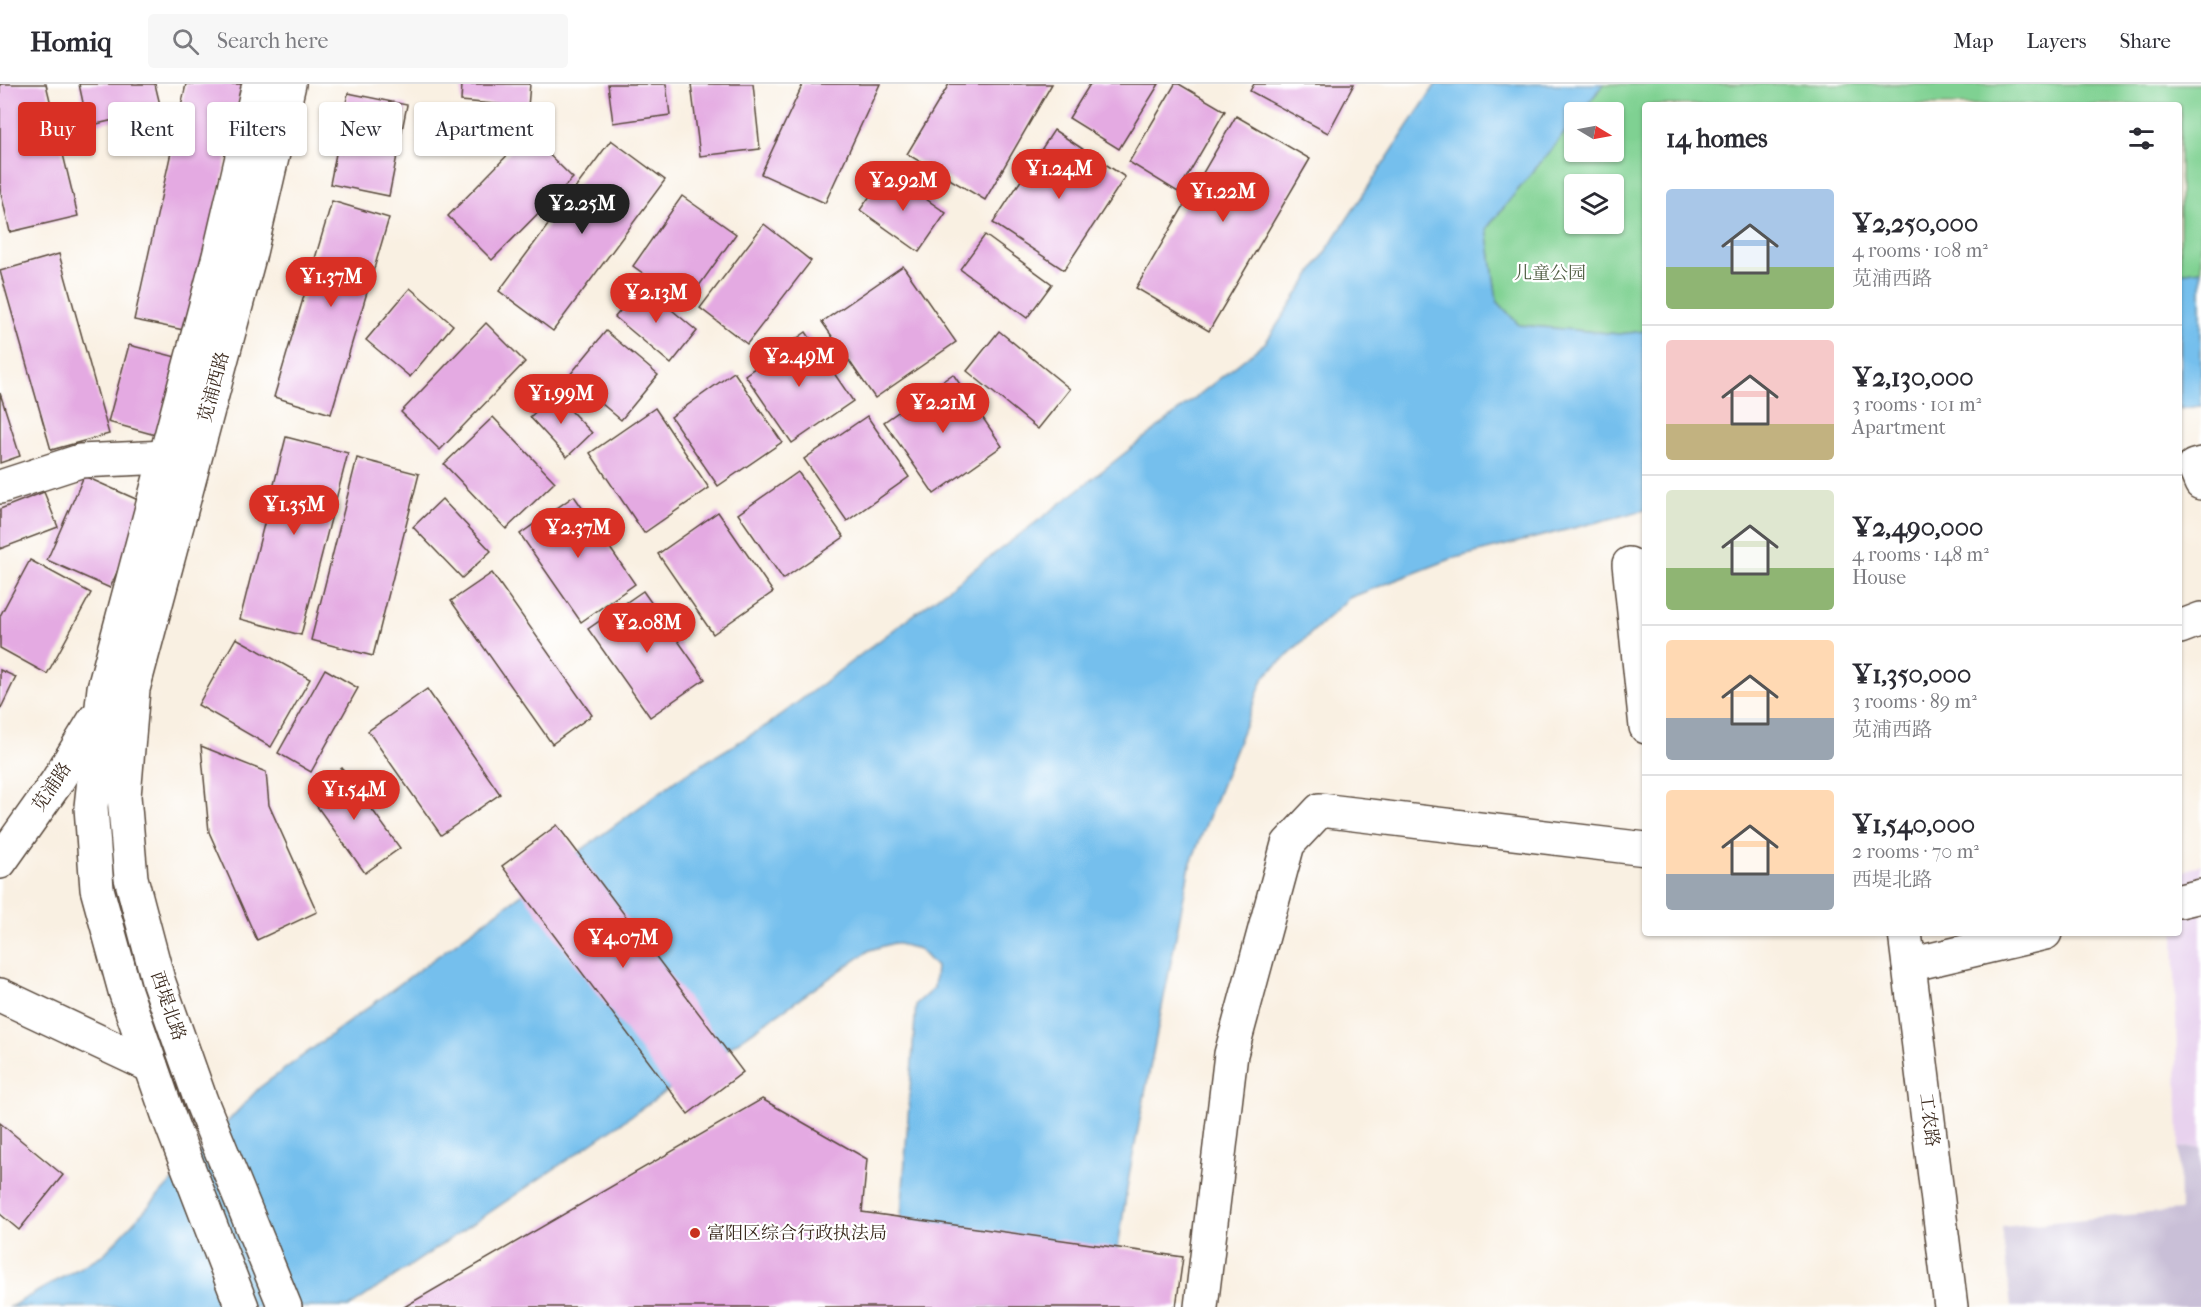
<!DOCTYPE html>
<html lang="en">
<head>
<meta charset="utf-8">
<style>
  body { margin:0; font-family:"IM FELL French Canon","Noto Serif SC",serif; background:#f7f7f7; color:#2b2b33; height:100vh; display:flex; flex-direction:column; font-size:22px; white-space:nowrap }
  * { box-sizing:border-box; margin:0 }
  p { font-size:20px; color:#7c7c81 }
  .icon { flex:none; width:33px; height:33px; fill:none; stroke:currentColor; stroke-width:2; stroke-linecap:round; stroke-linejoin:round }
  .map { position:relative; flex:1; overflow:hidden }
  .sheet { position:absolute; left:1642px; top:18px; width:540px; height:834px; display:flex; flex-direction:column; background:#fff; border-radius:6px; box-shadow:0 2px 4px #0004 }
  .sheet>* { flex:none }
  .hud { position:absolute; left:18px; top:18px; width:570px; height:54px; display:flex; gap:12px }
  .needle { width:39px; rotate:100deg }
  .buttons { position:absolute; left:1564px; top:18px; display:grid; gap:12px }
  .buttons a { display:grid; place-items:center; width:60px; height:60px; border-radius:6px; background:#fff; box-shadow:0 2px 4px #0004; font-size:30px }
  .price { position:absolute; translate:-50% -51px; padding:0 14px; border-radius:21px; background:#d93025; color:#fff; font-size:20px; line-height:39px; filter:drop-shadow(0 2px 3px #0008) }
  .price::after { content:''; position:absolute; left:50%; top:36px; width:18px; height:14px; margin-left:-9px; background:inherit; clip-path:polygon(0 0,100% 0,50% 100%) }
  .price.current { background:#222; color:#fff }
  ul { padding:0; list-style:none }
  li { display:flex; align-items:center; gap:18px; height:150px; padding:0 24px }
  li+li { border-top:2px solid #e1e1e2 }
  li span { display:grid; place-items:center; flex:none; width:168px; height:120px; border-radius:6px; color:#555 }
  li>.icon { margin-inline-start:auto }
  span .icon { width:72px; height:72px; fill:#fffc; stroke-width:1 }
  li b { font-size:26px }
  h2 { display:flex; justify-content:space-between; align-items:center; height:72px; padding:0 24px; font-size:26px }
  .pill { padding:0 21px; border-radius:6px; background:#fff; box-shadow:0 2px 4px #0004; font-size:21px; line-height:54px }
  .pill.current { background:#d93025; color:#fff }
  header { display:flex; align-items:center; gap:36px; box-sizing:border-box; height:84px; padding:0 30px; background:#fff; border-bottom:2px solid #e1e1e2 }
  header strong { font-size:28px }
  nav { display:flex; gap:33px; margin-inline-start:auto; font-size:21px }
  .search { width:420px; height:54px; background:#f7f7f7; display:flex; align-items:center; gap:15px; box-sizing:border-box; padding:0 21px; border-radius:6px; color:#7c7c81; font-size:22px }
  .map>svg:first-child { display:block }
  .built { fill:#e8d2ee }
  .industrial { fill:#c9bfd7 }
  .green { fill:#7fd192; stroke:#5d7e58; stroke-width:1.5; fill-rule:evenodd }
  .water { fill:#74bfed; stroke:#587486; stroke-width:1.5 }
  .building { fill:#e4aae2 }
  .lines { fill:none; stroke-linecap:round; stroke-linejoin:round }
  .street-casing { stroke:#58483b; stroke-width:36 }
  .secondary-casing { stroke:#58483b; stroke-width:36 }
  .street { stroke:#fff; stroke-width:33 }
  .secondary { stroke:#fff; stroke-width:33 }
  .poi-dot { fill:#c8321e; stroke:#fff; stroke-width:2 }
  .labels { text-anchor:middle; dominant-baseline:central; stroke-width:4.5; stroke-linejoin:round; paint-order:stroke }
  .park-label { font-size:18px; fill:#4f5c41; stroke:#fff }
  .street-label { font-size:18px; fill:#3b2a1e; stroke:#fff }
  .poi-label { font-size:18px; fill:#3b2a1e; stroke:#fff; text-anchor:start }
</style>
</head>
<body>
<header>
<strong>Homiq</strong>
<div class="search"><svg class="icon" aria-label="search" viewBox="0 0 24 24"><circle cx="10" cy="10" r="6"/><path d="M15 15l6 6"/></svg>Search here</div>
<nav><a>Map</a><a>Layers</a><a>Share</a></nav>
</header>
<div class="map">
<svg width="2201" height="1223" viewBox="0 0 2201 1223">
  <rect width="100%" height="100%" fill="#fff"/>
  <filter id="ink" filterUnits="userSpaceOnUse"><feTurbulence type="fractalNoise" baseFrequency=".0167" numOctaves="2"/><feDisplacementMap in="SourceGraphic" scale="12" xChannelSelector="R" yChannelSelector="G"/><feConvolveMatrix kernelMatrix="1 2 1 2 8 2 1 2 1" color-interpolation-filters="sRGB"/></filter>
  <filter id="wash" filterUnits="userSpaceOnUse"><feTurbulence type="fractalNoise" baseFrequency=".008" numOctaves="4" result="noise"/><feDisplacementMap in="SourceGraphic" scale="24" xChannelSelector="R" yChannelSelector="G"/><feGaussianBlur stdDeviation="1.35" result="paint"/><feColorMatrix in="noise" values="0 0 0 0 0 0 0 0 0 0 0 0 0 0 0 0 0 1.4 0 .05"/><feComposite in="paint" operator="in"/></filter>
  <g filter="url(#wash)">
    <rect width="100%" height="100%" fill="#f9f0e2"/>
    <path class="built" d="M2201,780V1063L2179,1064L2174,849H2180V789Z"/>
    <path class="industrial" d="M2201,1063V1223H2011L2002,1143L2180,1126L2179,1064Z"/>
    <path class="green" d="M1604,0H2201V186L2180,189V21H1646L1645,247L1619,250L1519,241L1497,217L1487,144L1575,36V68H1614V28H1581ZM1575,100H1614V140H1575Z"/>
    <g class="water">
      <path d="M1436,0H1604L1581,28H1575V36L1487,144L1497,217L1519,241L1619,250L1645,247V426L1451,475L1349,514L1264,593L1190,781L1130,1086L1109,1223H885L901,1133L916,920L934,904L936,883L919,865L894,859L870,866L579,1068L349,1223H10L104,1170L259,1004L679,694L769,640L1064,417L1266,258Z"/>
      <path d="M2201,186V322L2180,325V189Z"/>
    </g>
    <g id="blocks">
      <g class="building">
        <path d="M0,0H46L78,132L10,148L0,105Z"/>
        <path d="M79,0H155L161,25L88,42Z"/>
        <path d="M186,0H243L189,247L134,236Z"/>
        <path d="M462,0H530L528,23L461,17Z"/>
        <path d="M608,0H666L670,31L613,39Z"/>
        <path d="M691,0H753L760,65L700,72Z"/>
        <path d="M803,0H880L825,119L761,90Z"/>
        <path d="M949,0H1052L985,116L907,70Z"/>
        <path d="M1090,0H1159L1119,65L1069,34Z"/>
        <path d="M1175,0H1179L1225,27L1178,108L1129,78Z"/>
        <path d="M1254,0H1354L1328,49L1250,7Z"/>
        <path d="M348,9L407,21L389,112L330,100Z"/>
        <path d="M1236,32L1310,75L1209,247L1136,204Z"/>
        <path d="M1054,46L1125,93L1064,186L993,139Z"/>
        <path d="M528,50L573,94L492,176L448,132Z"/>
        <path d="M611,56L665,96L553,247L499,207Z"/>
        <path d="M887,88L946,129L919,168L860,126Z"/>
        <path d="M682,112L736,150L686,220L633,182Z"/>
        <path d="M332,117L389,134L331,330L274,313Z"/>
        <path d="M764,140L811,177L747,260L700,224Z"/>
        <path d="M985,151L1052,200L1027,234L960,185Z"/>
        <path d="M59,170L109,350L51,366L0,187Z"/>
        <path d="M903,182L956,258L875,314L822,238Z"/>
        <path d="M642,201L697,247L671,280L615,233Z"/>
        <path d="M410,204L453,241L410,293L366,256Z"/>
        <path d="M486,239L525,278L440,366L401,328Z"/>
        <path d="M606,247L658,291L621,336L569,292Z"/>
        <path d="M999,247L1070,305L1038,345L967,287Z"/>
        <path d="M806,248L853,317L792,359L745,291Z"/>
        <path d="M129,261L180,274L159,352L108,338Z"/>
        <path d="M734,288L782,358L718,402L671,333Z"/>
        <path d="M953,290L1002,362L934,410L884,338Z"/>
        <path d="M0,309L20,372L0,379Z"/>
        <path d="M555,310L592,349L567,373L530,333Z"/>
        <path d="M655,324L709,404L644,449L590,369Z"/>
        <path d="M867,332L909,393L847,437L804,375Z"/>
        <path d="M493,333L555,398L506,445L444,380Z"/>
        <path d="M286,353L348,369L301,551L240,535Z"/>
        <path d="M357,374L419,390L373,572L311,556Z"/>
        <path d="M798,388L844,453L783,495L738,430Z"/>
        <path d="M84,392L147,420L110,504L47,476Z"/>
        <path d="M44,408L58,443L0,465V425Z"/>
        <path d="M574,412L635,500L581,538L520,450Z"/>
        <path d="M442,415L491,467L462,494L413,443Z"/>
        <path d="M718,428L773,508L713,550L658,470Z"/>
        <path d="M30,476L91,509L47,590L0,564V532Z"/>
        <path d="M492,489L592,631L552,660L451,517Z"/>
        <path d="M643,507L705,595L650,633L588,545Z"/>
        <path d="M236,554L310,595L271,663L198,621Z"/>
        <path d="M325,585L358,604L311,688L278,669Z"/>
        <path d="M0,586L16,593L0,626Z"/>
        <path d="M427,605L500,710L441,751L368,647Z"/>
        <path d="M201,662L266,688L269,721L317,828L257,856L209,748Z"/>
        <path d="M342,684L400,764L365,789L308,710Z"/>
        <path d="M557,741L743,988L688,1030L502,782Z"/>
        <path d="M762,1015L867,1075L862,1128L1183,1173L1176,1223H404Z"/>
        <path d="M0,1039L63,1091L19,1146L0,1130Z"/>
      </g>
    </g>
  </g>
  <g filter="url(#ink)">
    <use href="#blocks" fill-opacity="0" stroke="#58483b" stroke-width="1.5"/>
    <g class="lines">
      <g class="street-casing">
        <g id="street">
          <path d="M2201,380L2194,382L2201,399"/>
          <path d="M0,403L80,377L166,373"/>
          <path d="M1629,480L1646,643"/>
          <path d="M2180,543L2201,535"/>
          <path d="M2180,817L2201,812"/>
          <path d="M1905,849L1951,1223"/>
          <path d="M1909,881L2045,849"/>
          <path d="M1201,1223L1231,970L1288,760L1320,726L1646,765"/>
        </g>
      </g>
      <g class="secondary-casing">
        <g id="secondary">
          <path d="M0,778L56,699L95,635"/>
          <path d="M0,911L151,982"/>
          <path d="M242,1223L171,1039L125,907L97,805L91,723L104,604L219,172L259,0"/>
          <path d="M285,1223L201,1017L158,896L131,794L124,712L133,605L249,173L289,0"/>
        </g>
      </g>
      <use href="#street" class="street"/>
      <use href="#secondary" class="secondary"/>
    </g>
  </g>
  <circle class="poi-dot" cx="695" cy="1149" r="6"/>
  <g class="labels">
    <g class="park-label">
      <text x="1550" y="189">儿童公园</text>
    </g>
    <g class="street-label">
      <text transform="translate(214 303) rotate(-75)">苋浦西路</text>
      <text transform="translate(52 703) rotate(-56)">苋浦路</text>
      <text transform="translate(168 922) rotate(71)">西堤北路</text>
      <text transform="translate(1929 1036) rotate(83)">工农路</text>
    </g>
    <g class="poi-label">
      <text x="707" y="1149">富阳区综合行政执法局</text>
    </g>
  </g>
</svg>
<div class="buttons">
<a><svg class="needle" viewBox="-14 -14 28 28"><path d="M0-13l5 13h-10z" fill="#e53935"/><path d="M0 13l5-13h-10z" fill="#7c7c81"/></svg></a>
<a><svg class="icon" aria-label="layers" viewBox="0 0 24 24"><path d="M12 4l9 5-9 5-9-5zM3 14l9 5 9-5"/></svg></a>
</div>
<b class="price" style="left:1059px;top:116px">¥1.24M</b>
<b class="price" style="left:903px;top:128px">¥2.92M</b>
<b class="price" style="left:1223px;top:139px">¥1.22M</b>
<b class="price current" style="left:582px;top:151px">¥2.25M</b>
<b class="price" style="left:331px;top:224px">¥1.37M</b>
<b class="price" style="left:656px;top:240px">¥2.13M</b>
<b class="price" style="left:799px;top:304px">¥2.49M</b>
<b class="price" style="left:561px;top:341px">¥1.99M</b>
<b class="price" style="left:943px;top:350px">¥2.21M</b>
<b class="price" style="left:294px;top:452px">¥1.35M</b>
<b class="price" style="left:578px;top:475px">¥2.37M</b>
<b class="price" style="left:647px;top:570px">¥2.08M</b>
<b class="price" style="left:354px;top:737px">¥1.54M</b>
<b class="price" style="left:623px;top:885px">¥4.07M</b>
<div class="hud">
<a class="pill current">Buy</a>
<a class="pill">Rent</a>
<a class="pill">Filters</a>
<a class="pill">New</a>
<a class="pill">Apartment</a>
</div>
<section class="sheet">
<h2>14 homes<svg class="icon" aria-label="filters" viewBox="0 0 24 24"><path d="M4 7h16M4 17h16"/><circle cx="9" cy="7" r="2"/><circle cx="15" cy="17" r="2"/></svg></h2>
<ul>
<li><span style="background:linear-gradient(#a9c7e8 65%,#8fb573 0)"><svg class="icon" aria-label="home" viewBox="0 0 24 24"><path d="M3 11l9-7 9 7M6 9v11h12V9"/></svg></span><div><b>¥2,250,000</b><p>4 rooms · 108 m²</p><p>苋浦西路</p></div></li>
<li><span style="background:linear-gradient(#f6c9c9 70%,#c2b280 0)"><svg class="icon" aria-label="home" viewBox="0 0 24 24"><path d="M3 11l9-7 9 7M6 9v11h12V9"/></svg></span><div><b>¥2,130,000</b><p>3 rooms · 101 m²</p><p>Apartment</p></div></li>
<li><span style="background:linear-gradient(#dfe7d0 65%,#8fb573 0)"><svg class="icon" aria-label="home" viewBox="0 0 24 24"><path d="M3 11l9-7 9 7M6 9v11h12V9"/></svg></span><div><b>¥2,490,000</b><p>4 rooms · 148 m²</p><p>House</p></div></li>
<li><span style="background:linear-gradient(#ffd9b3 65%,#9aa5b1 0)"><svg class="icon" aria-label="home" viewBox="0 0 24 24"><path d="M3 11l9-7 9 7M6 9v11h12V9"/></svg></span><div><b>¥1,350,000</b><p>3 rooms · 89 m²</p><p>苋浦西路</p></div></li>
<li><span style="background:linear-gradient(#ffd9b3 70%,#9aa5b1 0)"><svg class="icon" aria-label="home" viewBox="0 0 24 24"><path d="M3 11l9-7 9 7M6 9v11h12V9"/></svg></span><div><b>¥1,540,000</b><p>2 rooms · 70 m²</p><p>西堤北路</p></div></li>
</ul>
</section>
</div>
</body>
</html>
